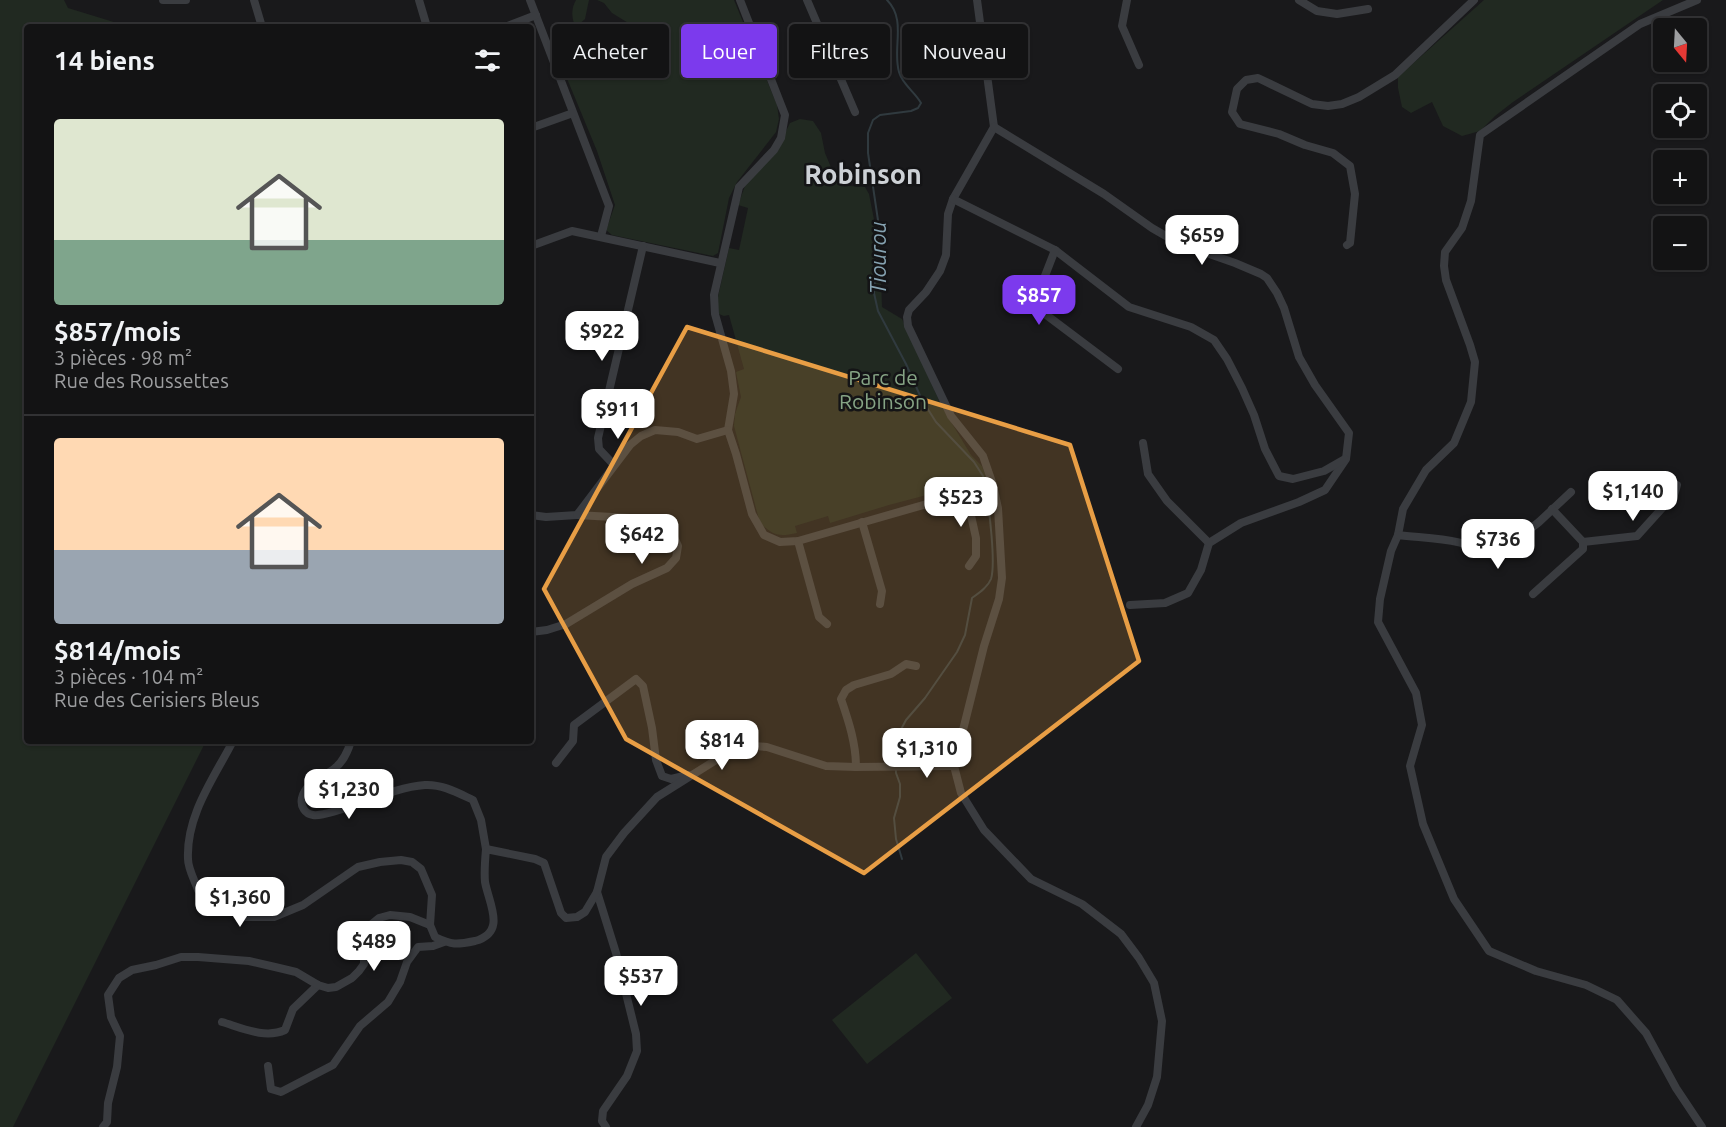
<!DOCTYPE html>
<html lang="fr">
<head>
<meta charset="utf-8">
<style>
  body { margin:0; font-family:Ubuntu,sans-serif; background:#1c1c1d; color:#f1f3f6; height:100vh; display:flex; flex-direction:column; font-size:22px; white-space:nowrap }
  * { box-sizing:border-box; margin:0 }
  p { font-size:20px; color:#9d9ea0 }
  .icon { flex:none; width:33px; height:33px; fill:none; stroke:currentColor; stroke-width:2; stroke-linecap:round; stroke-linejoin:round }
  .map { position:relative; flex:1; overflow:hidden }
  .sheet { position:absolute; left:24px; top:24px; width:510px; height:720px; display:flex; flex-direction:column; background:#131314; border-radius:6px; box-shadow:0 2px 4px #0004,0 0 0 2px #323234 }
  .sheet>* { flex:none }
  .banner { position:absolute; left:552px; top:24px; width:570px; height:54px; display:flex; gap:12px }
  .needle { width:39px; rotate:162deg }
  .controls { position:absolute; left:1653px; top:18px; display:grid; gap:12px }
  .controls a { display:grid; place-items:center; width:54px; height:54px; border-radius:6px; background:#131314; box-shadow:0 2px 4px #0004,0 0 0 2px #323234; font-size:30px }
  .price { position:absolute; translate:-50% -51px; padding:0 14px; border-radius:12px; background:#fff; color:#222; font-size:20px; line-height:39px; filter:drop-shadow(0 2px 3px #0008) }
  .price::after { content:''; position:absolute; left:50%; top:36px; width:18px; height:14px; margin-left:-9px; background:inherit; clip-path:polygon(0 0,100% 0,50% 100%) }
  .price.active { background:#7c3aed; color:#fff }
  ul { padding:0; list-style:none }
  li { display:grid; align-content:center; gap:12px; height:318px; padding:0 30px }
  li+li { border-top:2px solid #323234 }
  li span { display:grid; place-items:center; height:186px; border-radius:6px; color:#555 }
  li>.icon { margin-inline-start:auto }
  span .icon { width:108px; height:108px; fill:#fffc; stroke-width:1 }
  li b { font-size:26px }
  h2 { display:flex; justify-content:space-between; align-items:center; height:72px; padding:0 30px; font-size:26px }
  .pill { padding:0 21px; border-radius:6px; background:#131314; box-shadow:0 2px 4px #0004,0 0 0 2px #323234; font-size:21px; line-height:54px }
  .pill.active { background:#7c3aed; color:#fff }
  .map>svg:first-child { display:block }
  .green { fill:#212921 }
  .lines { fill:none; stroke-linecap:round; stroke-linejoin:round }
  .stream { stroke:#303a3f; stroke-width:2 }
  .minor { stroke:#3a3c40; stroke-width:8 }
  .marked { fill:#e89e45; fill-opacity:0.2; stroke:#e89e45; stroke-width:4.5; stroke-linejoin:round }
  .labels { text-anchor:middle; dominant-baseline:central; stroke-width:5; stroke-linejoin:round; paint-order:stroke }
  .park-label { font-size:21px; fill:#86a485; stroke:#141416 }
  .water-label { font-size:22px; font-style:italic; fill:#86a3b2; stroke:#141416 }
  .district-label { font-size:27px; font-weight:bold; fill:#cdd1d6; stroke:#141416 }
</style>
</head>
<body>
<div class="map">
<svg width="1726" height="1127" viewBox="0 0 1726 1127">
  <rect width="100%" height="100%" fill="#19191b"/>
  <g class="green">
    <path d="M0,0H64L68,8L130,27H27V741H206L13,1127H0Z"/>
    <path d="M576,0H589L585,19L576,27C571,19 571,8 576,0Z"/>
    <path d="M597,0H734L777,105L779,119L776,132L737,182L729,198L718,253L713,256L612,235L606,230L615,205L597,151L556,52L557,48L567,43L580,60L600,61L601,47L603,38L623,48L639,43L643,32L612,13L604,3Z"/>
    <path d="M1484,0H1663L1513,102L1495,116L1480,131L1462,136L1443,126L1432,102L1411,113L1402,107L1398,88V77Z"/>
    <path d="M800,119L813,121L821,133L825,153L833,172L849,186L865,187L869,194L880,250L882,307L902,319L942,407L971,455L982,466L987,479L889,505L830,523L828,516L795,526L797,533C779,537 774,536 760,523L734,426L735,414L741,397L736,372L744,369L729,315L724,316L719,314L717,301L729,248L739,250L748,208L738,205L745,186L785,133L790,123Z"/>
    <path d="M916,953L952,998L867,1064L832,1020Z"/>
  </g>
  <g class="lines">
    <g class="stream">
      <path d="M887,0C907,20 892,48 899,72C902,84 915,92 921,103L918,108L911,111L880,115L873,120L868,133V153L879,227L874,293L878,311L906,364L922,400L936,422L974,462L983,476L985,485"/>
      <path d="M902,859L896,839L894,818L900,797V784L896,773L895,754L898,735L906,720L925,698L957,652L965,635L972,598C979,593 988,587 991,579C996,563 989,508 986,490"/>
    </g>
    <g class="minor">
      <path d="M163,0H186"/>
      <path d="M254,0L262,27"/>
      <path d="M419,0L427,27"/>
      <path d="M530,0L609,206L601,236"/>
      <path d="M740,0L785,115L781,138L774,150L739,187L714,295L715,314L731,371L734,394L728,430L736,454L752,514L764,535L780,542L798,541L993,485"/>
      <path d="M807,0L855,112"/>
      <path d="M977,0L994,127L953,199L948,214L946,255L940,271L926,292L909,310L907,317L908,326L951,416L983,456L993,485L998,508L1002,578L999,599L984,646L954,766L961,793L984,830L1031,879L1082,904L1121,934L1139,958L1154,983L1162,1021L1157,1077L1148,1105L1136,1127"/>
      <path d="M1127,0L1122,26L1139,65"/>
      <path d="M1299,0L1317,11L1337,14L1368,9"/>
      <path d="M1697,0L1640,24L1480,135L1471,201L1462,228L1445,252L1444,266L1446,280L1470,345L1475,362L1471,402L1454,443L1426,470L1403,509L1398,535L1391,551L1380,599L1378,622L1416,693L1422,725L1410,766L1423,824L1454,899L1489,951L1536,971L1586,985L1617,1000L1646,1033L1676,1088L1702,1127"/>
      <path d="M505,27L536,15"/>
      <path d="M994,127L1104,194L1152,228L1178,243L1235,263L1261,274L1267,278L1277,293L1284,308L1299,357L1315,385L1349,433L1346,459L1325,490L1299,502L1241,523L1209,543L1201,570L1188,593L1165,603L1130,605"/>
      <path d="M531,128L573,113"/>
      <path d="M953,199L1055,250L1129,307L1191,327L1214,340L1227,359L1242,388L1254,415L1265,449L1279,476L1293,479L1324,471L1345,459"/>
      <path d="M1347,245L1350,243L1355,194L1350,166L1333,153L1305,145L1279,134L1240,124L1232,112L1237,89L1246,80L1258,78L1312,104L1328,106L1342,104L1359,97L1395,75L1474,0"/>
      <path d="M531,246L572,231L720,263"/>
      <path d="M1055,250L1036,299L1038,307L1045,314L1118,369"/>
      <path d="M1143,443L1148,474L1167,501L1209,543"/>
      <path d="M614,465L599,449L598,438L643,246"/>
      <path d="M966,493L976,538V556L969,566"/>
      <path d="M531,515L546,517L577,515L630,445L641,436L655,430L678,432L697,439L728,430"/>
      <path d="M862,522L882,591L880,604"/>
      <path d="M1398,535C1430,539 1468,538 1495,557L1539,522L1571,492"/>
      <path d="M798,541L819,617L827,624"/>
      <path d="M1583,542L1637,536L1674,495L1677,485"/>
      <path d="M1533,594L1583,549V542L1552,509"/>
      <path d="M531,632L547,630L566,624L632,584L667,568L676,558L678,546L672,533L664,526L630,518L577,515"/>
      <path d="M233,741C214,778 186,815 188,859C188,869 195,881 198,890L246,917H274L303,905L358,867L380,862L401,860L412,862L421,869L432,895L430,925"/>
      <path d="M351,741C348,751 344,761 335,768C324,777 305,783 302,798C300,806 305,814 313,815C320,816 329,813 336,811C364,803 396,787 425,785C442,784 458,793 473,800L481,820L486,849"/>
      <path d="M556,763L573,741L574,725L636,679L643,686L652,728L656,760L662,776L671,779L688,775"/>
      <path d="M856,767C856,744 849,722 841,699L846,690L854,685L891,674L906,664L916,666"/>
      <path d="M597,892L616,953L636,1034L637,1051L627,1076L603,1111L602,1121L606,1127"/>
      <path d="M222,1022C242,1028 265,1039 285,1030L293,1009L318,985"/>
      <path d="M268,1066L271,1089L281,1092L333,1065L360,1026L388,1002L400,982L407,962L418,947L433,946L444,942"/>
      <path d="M103,1127L107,1122L108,1103L117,1067L120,1036L111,1017L108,995L119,978L132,970L156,965L181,957H198L249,961L275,967L296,972L318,985L328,988L336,987L352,978L359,971L364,964V940L368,927L379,918L390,915L410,917L430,925L435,937C452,945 456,945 475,941C507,932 489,904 485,882C484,871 485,860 486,849L535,859L544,863L561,913L566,918L577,917L585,912L597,892L606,857L624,833L657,797L740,745L767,747L826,766L856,767L954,766"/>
    </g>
  </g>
  <path class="marked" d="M687,327L1070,445L1139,661L864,873L626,739L544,589Z"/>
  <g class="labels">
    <g class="park-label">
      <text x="883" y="377">Parc de<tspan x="883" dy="24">Robinson</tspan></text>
    </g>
    <g class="water-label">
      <text transform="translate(877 258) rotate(-90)">Tiourou</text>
    </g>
    <g class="district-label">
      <text x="863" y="174">Robinson</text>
    </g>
  </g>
</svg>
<div class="controls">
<a><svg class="needle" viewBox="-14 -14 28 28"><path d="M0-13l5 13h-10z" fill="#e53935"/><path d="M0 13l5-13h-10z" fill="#9d9ea0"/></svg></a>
<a><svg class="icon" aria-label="locate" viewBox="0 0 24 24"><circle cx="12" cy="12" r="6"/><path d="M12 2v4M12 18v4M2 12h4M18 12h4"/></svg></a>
<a>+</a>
<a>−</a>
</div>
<b class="price" style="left:1202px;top:266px">$659</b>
<b class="price active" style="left:1039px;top:326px">$857</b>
<b class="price" style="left:602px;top:362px">$922</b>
<b class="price" style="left:618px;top:440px">$911</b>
<b class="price" style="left:1633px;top:522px">$1,140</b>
<b class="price" style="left:961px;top:528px">$523</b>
<b class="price" style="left:642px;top:565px">$642</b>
<b class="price" style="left:1498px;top:570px">$736</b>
<b class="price" style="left:722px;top:771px">$814</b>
<b class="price" style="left:927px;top:779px">$1,310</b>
<b class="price" style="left:349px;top:820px">$1,230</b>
<b class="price" style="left:240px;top:928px">$1,360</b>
<b class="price" style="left:374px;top:972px">$489</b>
<b class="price" style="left:641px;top:1007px">$537</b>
<div class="banner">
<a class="pill">Acheter</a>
<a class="pill active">Louer</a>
<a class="pill">Filtres</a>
<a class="pill">Nouveau</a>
</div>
<section class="sheet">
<h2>14 biens<svg class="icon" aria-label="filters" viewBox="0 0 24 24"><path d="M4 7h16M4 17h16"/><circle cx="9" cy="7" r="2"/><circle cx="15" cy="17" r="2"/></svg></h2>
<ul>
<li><span style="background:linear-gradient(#dfe7d0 65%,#7fa58c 0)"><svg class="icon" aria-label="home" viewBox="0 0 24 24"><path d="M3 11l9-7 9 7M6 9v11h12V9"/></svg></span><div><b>$857/mois</b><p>3 pièces · 98 m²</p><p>Rue des Roussettes</p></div></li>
<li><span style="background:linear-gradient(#ffd9b3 60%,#9aa5b1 0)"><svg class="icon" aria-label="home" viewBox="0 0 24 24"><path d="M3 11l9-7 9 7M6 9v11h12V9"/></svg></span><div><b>$814/mois</b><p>3 pièces · 104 m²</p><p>Rue des Cerisiers Bleus</p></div></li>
</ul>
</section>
</div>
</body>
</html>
